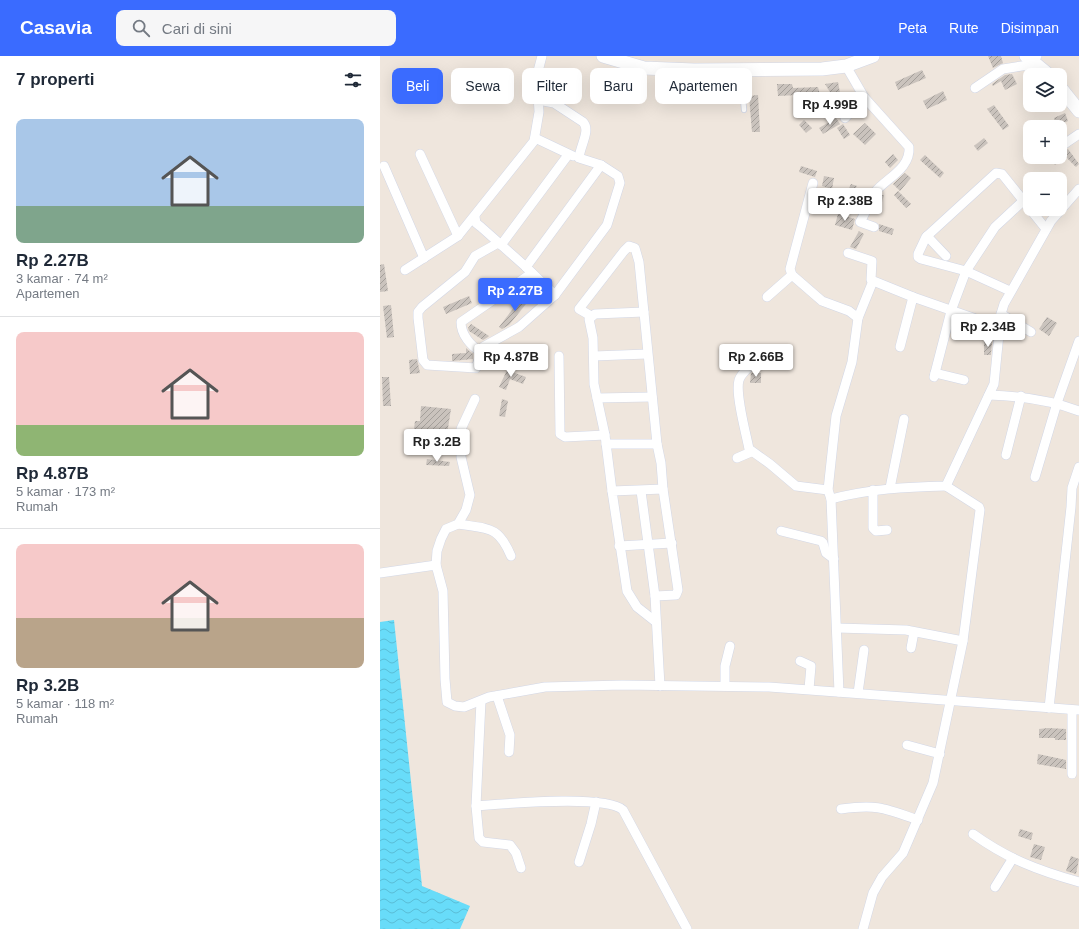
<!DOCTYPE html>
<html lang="id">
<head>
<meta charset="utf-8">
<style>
  body { margin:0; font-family:Arial,sans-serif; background:#f6f6f7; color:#1f2937; height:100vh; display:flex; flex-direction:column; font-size:15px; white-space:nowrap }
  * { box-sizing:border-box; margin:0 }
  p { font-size:13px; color:#747a83 }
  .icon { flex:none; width:22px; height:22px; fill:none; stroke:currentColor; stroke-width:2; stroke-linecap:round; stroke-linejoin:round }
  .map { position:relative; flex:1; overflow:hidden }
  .sheet { display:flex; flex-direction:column; background:#fff; width:380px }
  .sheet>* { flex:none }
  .top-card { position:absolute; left:12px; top:12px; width:380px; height:36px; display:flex; gap:8px }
  .buttons { position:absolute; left:643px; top:12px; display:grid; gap:8px }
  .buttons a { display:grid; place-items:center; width:44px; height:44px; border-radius:8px; background:#fff; box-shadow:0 4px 16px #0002; font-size:20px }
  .price { position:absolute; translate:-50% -34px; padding:0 9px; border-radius:4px; background:#fff; color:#222; font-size:13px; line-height:26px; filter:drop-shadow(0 1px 2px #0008) }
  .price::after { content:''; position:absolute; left:50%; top:24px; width:12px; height:9px; margin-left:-6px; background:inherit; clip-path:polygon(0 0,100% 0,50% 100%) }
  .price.active { background:#3a6bff; color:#fff }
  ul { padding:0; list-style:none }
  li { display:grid; align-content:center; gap:8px; height:212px; padding:0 16px }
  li+li { border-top:1px solid #e0e1e3 }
  li span { display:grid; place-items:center; height:124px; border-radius:8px; color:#555 }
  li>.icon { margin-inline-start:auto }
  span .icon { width:72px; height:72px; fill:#fffc; stroke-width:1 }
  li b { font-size:17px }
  h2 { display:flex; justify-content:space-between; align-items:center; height:48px; padding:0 16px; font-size:17px }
  .chip { padding:0 14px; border-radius:8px; background:#fff; box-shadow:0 4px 16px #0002; font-size:14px; line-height:36px }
  .chip.active { background:#3a6bff; color:#fff }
  header { display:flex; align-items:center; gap:24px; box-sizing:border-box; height:56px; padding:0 20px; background:#3a6bff; color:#fff }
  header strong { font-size:19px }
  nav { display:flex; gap:22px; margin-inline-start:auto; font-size:14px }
  .search { width:280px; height:36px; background:#f6f6f7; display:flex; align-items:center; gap:10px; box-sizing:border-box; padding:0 14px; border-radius:8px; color:#747a83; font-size:15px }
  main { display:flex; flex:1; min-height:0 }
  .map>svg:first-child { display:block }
  .water { fill:url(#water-waves) }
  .building { fill:url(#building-hatch) }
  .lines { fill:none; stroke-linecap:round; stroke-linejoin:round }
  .lane-casing { stroke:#d2d7e6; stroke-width:6 }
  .street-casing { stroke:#d2d7e6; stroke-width:10 }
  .secondary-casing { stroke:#d2d7e6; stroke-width:14 }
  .lane { stroke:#fff; stroke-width:4.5 }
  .street { stroke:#fff; stroke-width:9 }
  .secondary { stroke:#fff; stroke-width:13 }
</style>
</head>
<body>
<header>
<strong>Casavia</strong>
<div class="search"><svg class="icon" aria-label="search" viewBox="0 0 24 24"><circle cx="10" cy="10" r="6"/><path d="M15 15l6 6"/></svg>Cari di sini</div>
<nav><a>Peta</a><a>Rute</a><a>Disimpan</a></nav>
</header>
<main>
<section class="sheet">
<h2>7 properti<svg class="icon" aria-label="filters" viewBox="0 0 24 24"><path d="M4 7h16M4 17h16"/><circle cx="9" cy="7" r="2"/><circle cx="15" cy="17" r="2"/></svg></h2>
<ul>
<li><span style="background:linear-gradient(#a9c7e8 70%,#7fa58c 0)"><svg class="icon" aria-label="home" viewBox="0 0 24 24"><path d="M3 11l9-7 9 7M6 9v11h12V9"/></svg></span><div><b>Rp 2.27B</b><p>3 kamar · 74 m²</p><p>Apartemen</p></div></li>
<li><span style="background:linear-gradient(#f6c9c9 75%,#8fb573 0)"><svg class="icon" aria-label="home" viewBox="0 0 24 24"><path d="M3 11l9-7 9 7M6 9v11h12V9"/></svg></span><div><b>Rp 4.87B</b><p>5 kamar · 173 m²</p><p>Rumah</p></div></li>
<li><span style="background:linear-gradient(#f6c9c9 60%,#b9a48a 0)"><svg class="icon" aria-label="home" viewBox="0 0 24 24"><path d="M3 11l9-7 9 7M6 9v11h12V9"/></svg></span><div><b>Rp 3.2B</b><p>5 kamar · 118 m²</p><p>Rumah</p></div></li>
</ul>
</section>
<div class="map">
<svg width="699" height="873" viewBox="0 0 699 873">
  <defs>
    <pattern id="water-waves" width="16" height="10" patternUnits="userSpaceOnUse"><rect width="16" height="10" fill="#68dcf9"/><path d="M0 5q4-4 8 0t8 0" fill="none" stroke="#5abdd6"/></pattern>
    <pattern id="building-hatch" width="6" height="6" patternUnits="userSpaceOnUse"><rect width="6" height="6" fill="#cac3bd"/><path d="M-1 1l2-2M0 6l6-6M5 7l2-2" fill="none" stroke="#a49f9a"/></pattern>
  </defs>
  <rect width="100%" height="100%" fill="#efe6dd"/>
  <path class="water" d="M14,564L42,830L90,850L80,873H0V566Z"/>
  <g class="building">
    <path d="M608,0H621L623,7L613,12Z"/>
    <path d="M542,14L546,22L518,34L515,26Z"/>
    <path d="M632,18L637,28L625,34L621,25L613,30L612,28L625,19Z"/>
    <path d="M458,26L460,37L466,47L459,51L445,28Z"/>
    <path d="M397,28H412L413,32L438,31L440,39L433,41H418V39L398,40Z"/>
    <path d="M312,30H322V39H311Z"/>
    <path d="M283,34H297V43L283,44Z"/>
    <path d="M563,35L567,44L547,53L543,45Z"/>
    <path d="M378,39L380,76H372L369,40Z"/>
    <path d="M614,49L629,70L623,74L607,53Z"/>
    <path d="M685,57L688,65L677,70L674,62Z"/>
    <path d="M456,62L460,68L443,78L439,72Z"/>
    <path d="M424,64L432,72L426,77L419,69Z"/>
    <path d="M485,67L496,78L485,89L473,78Z"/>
    <path d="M463,68L470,79L464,83L457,72Z"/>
    <path d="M604,82L608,87L598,95L594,90Z"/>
    <path d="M688,93L699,108L696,111L686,101L675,109L669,101H680V97Z"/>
    <path d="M513,98L518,104L510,112L505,106Z"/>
    <path d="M545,99L564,117L560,122L540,104Z"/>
    <path d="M421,110L437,115L435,121L419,116Z"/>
    <path d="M525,117L531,122L520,135L513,128Z"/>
    <path d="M444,120L454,122L452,133L442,130Z"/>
    <path d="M471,128L477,130L475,133L486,137L478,156L472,154L474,148L464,144Z"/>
    <path d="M518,135L531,148L526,152L514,139Z"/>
    <path d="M501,139H504L499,156L493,154Z"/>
    <path d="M458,158L475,163L472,174L455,169Z"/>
    <path d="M499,168L514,173L512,179L499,175Z"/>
    <path d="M479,175L484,178L476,193L470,191Z"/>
    <path d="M4,208L8,235L0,236V209Z"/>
    <path d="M144,238L150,243L129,269L122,273L119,271Z"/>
    <path d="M89,240L92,247L66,258L63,251Z"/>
    <path d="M11,249L14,281L7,282L3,250Z"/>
    <path d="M667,261L677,267L669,280L659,273Z"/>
    <path d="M91,268L109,280L108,281L103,284L89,275L88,272Z"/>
    <path d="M604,285H612L611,299H604Z"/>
    <path d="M86,292L93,298V303L72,305V298L86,297Z"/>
    <path d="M37,303L40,317L30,318L29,304Z"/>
    <path d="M129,310L134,312L132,316L146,321L143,328L130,323L126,334L119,331Z"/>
    <path d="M371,317H381V327H370Z"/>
    <path d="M2,321H9L11,350H3Z"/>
    <path d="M122,343L128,345L125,361L119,360Z"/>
    <path d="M41,350L71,353L65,391L52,388L54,375L34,373L35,365H40Z"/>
    <path d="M47,403L70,406L69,410L46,409Z"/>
    <path d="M668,672L686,673V684H675V682H659V673Z"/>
    <path d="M658,698L686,704V713L657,708Z"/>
    <path d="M640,773L653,777L651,784L638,780Z"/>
    <path d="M654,788L665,791L661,804L650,801Z"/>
    <path d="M691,800L699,803L696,818L686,815Z"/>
  </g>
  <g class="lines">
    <g class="lane-casing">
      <path id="lane" d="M361,16L364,54"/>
    </g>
    <g class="street-casing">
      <g id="street">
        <path d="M466,10L484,41L529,91C531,112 507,122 496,135C490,144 486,156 480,166L494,171"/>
        <path d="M595,32L623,13L648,9L657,0"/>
        <path d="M465,62L484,41"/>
        <path d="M155,82L193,100"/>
        <path d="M680,91L699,78"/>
        <path d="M40,98L78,180"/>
        <path d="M4,110L44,202"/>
        <path d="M433,127L410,213L412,219L442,245L469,255L478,262L472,306L456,360L448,434L451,443L459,636"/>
        <path d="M95,161L96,167L101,171L146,211L175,239"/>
        <path d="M547,180L566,200"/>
        <path d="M118,187L95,200L85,216L42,251L38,256V262L43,304L47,309L96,312L103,291L139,271L175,239L227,169L240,127L238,120L221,109L199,102C200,90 211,74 203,66L174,47L158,44"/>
        <path d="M121,189L188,99"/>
        <path d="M468,197L492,205L491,224L533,241"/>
        <path d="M146,211L221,109"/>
        <path d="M25,214L78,180L154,85L159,56L157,19L162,0"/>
        <path d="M630,235L586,215L541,203L538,201V198L546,181L616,117L622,118L666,173"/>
        <path d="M387,241L412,219"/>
        <path d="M621,258L651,276"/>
        <path d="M211,260L199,253L244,195L249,190L255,192L259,206L277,388H226"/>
        <path d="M478,262L493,225"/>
        <path d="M520,291L533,241L619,271"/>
        <path d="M101,296C91,290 81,279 81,266L152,217"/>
        <path d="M179,300L180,378L185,381L225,379L232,435"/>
        <path d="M214,300L267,298"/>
        <path d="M371,309C367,313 361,318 359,324C355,338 366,377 369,393L390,408L416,430L448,434"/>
        <path d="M555,317L584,324"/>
        <path d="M554,321L571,255L586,215L615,171L643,145"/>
        <path d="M609,339C640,340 670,344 699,355"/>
        <path d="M217,342L272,341"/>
        <path d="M225,379L214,328L213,282L209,263L215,258L264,256"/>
        <path d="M277,388L281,407L283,433"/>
        <path d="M626,399L641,340"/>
        <path d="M357,402L371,396"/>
        <path d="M655,421L677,347L699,285"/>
        <path d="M510,432L524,363"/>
        <path d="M493,434V472L496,475L507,474"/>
        <path d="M261,435L275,540L280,630"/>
        <path d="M451,443C489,433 526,431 566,430L614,328L621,258L624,248L671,165L699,133"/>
        <path d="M78,468C108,473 118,469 131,500"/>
        <path d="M401,475L441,485L443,487L446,497L454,503"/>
        <path d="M239,490L292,487"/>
        <path d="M56,509L57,495L61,483L66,473L78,468L86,454L90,439L81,401V373L95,343"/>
        <path d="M0,517L56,509L63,535L65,623L67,646L75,650L84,651L109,641L165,631L242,629L389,631L699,654"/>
        <path d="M275,540L296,539L298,534L283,433L232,435L247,535L257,551L276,566"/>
        <path d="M457,572L526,574L583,585"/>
        <path d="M531,592L534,576"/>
        <path d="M420,605L431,610L429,633"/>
        <path d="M345,630V610L350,590"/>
        <path d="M478,637L484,594"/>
        <path d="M117,640L130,679L129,696"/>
        <path d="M101,645L96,750L99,782L103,786L130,789L136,797L141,812"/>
        <path d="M669,652L691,451L692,432L699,411"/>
        <path d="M527,689L560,698"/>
        <path d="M692,718V654"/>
        <path d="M96,750C123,748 225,738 243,754L307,873"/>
        <path d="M461,753C497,748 504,752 538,764"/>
        <path d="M593,778C628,803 657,814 699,826"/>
        <path d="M199,806L211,768L216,746"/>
        <path d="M615,831L633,802"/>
        <path d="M483,873L493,837L502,821L523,797L553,727L583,585L600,454L599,451L566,430"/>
      </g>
    </g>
    <g class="secondary-casing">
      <g id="secondary">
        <path d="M223,0L264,12L314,14L442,13L466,10L493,0"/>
        <path d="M646,0L669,19"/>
        <path d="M680,31L699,55"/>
      </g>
    </g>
    <use href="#lane" class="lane"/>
    <use href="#street" class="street"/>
    <use href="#secondary" class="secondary"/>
  </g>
</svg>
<div class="buttons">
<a><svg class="icon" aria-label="layers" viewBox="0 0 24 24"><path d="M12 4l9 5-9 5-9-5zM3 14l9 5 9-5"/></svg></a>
<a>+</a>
<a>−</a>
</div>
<b class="price" style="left:450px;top:70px">Rp 4.99B</b>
<b class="price" style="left:465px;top:166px">Rp 2.38B</b>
<b class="price active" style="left:135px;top:256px">Rp 2.27B</b>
<b class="price" style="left:608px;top:292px">Rp 2.34B</b>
<b class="price" style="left:131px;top:322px">Rp 4.87B</b>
<b class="price" style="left:376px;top:322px">Rp 2.66B</b>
<b class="price" style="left:57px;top:407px">Rp 3.2B</b>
<div class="top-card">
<a class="chip active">Beli</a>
<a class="chip">Sewa</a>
<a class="chip">Filter</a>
<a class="chip">Baru</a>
<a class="chip">Apartemen</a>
</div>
</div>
</main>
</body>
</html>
